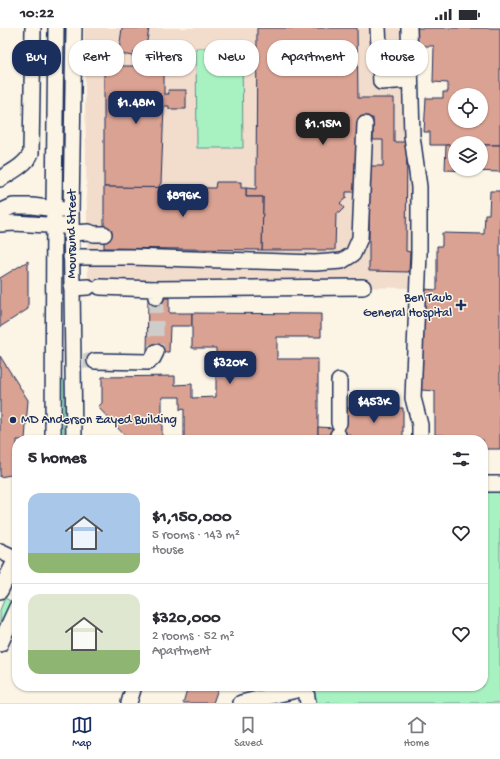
<!DOCTYPE html>
<html lang="en">
<head>
<meta charset="utf-8">
<style>
  body { margin:0; font-family:"Gochi Hand",sans-serif; background:#f7f7f7; color:#2b2b33; height:100vh; display:flex; flex-direction:column; font-size:15px; white-space:nowrap }
  * { box-sizing:border-box; margin:0 }
  p { font-size:13px; color:#7c7c81 }
  .icon { flex:none; width:22px; height:22px; fill:none; stroke:currentColor; stroke-width:2; stroke-linecap:round; stroke-linejoin:round }
  .map { position:relative; flex:1; overflow:hidden }
  .sheet { position:absolute; left:12px; top:407px; width:476px; height:256px; display:flex; flex-direction:column; background:#fff; border-radius:16px; box-shadow:0 1px 3px #0004 }
  .sheet>* { flex:none }
  .banner { position:absolute; left:12px; top:12px; width:476px; height:36px; display:flex; gap:8px }
  .tools { position:absolute; left:448px; top:60px; display:grid; gap:8px }
  .tools a { display:grid; place-items:center; width:40px; height:40px; border-radius:50%; background:#fff; box-shadow:0 1px 3px #0004; font-size:20px }
  .price { position:absolute; translate:-50% -34px; padding:0 9px; border-radius:8px; background:#1b2f5e; color:#fff; font-size:13px; line-height:26px; filter:drop-shadow(0 1px 2px #0008) }
  .price::after { content:''; position:absolute; left:50%; top:24px; width:12px; height:9px; margin-left:-6px; background:inherit; clip-path:polygon(0 0,100% 0,50% 100%) }
  .price.current { background:#222; color:#fff }
  ul { padding:0; list-style:none }
  li { display:flex; align-items:center; gap:12px; height:100px; padding:0 16px }
  li+li { border-top:1px solid #e1e1e2 }
  li span { display:grid; place-items:center; flex:none; width:112px; height:80px; border-radius:12px; color:#555 }
  li>.icon { margin-inline-start:auto }
  span .icon { width:48px; height:48px; fill:#fffc; stroke-width:1 }
  li b { font-size:17px }
  h2 { display:flex; justify-content:space-between; align-items:center; height:48px; padding:0 16px; font-size:17px }
  .pill { padding:0 14px; border-radius:16px; background:#fff; box-shadow:0 1px 3px #0004; font-size:14px; line-height:36px }
  .pill.current { background:#1b2f5e; color:#fff }
  .status { display:flex; justify-content:space-between; align-items:center; height:28px; padding:0 20px; background:#fff; direction:ltr }
  .status svg { height:11px; fill:currentColor }
  .menu { display:flex; justify-content:space-around; align-items:center; height:56px; border-top:1px solid #e1e1e2; background:#fff; font-size:11px; color:#7c7c81 }
  .menu a { display:grid; justify-items:center; gap:2px }
  .menu .current { color:#1b2f5e }
  .map>svg:first-child { display:block }
  .built { fill:#f2dccc }
  .green { fill:#a8f2c1; stroke:#629090 }
  .building { fill:#daa292; stroke:#1b2f5e; fill-rule:evenodd }
  .lines { fill:none; stroke-linecap:round; stroke-linejoin:round }
  .minor-tunnel { stroke:#cfcdca; stroke-width:15; stroke-dasharray:15 8; stroke-linecap:butt }
  .minor-casing { stroke:#1b2f5e; stroke-width:18 }
  .minor { stroke:#fcf5e5; stroke-width:15 }
  .poi-dot { fill:#1b2f5e; stroke:#fcf5e5; stroke-width:1.5 }
  .labels { text-anchor:middle; dominant-baseline:central; stroke-width:3; stroke-linejoin:round; paint-order:stroke }
  .street-label { font-size:13px; fill:#1b2f5e; stroke:#fcf5e5 }
  .poi-label { font-size:13px; fill:#1b2f5e; stroke:#fcf5e5; text-anchor:end }
</style>
</head>
<body>
<div class="status"><b>10:22</b><svg viewBox="0 0 49 12"><path d="M0 12V9h3v3zM5 12V6h3v6zM10 12V3h3v9zM15 12V0h3v12zM26 1h20v11H26zM47 4h2v5h-2z"/></svg></div>
<div class="map">
<svg width="500" height="675" viewBox="0 0 500 675">
  <rect width="100%" height="100%" fill="#fcf5e5"/>
  <filter id="ink" filterUnits="userSpaceOnUse"><feTurbulence type="fractalNoise" baseFrequency=".025" numOctaves="2"/><feDisplacementMap in="SourceGraphic" scale="8" xChannelSelector="R" yChannelSelector="G"/><feConvolveMatrix kernelMatrix="1 2 1 2 8 2 1 2 1" color-interpolation-filters="sRGB"/></filter>
  <g filter="url(#ink)">
    <path class="built" d="M84,0H413V28L423,134L417,260L186,257L88,259Z"/>
    <g class="green">
      <path d="M196,20H242L243,120H197Z"/>
      <path d="M59,352H64V412H58Z"/>
      <path d="M483,464H500V675H317L313,658H483Z"/>
      <path d="M5,570L12,574L0,600V582Z"/>
    </g>
    <g class="building">
      <path d="M122,0H149L145,26L134,24L133,28L120,26V22H119Z"/>
      <path d="M257,0H357L358,70H394V114H407L406,223L410,224L409,244L369,243V138H383V112H373V90H358L357,164H346V170L340,175L344,180L339,185H336L335,222H262L263,169H246V160L256,161Z"/>
      <path d="M415,0H500V117H481V115H455V117H430V104H424L426,70H443V64H448V55L433,54L434,18H414ZM455,67H481V93H455Z"/>
      <path d="M104,38H164V66H169L168,62H186V81H169V78H164L161,155L158,160L104,159Z"/>
      <path d="M446,117H455V141H481V117H500V144L445,142Z"/>
      <path d="M216,154H241V160H246V169H263L262,222L104,220V159L215,160Z"/>
      <path d="M490,163H500V421H483V412H444V407H435V363L421,362L423,261L437,262V218H442V205L484,206L485,186H489Z"/>
      <path d="M28,233V281L0,299V250Z"/>
      <path d="M148,270H169V285H192V298H170L169,324H147Z"/>
      <path d="M192,285L321,286V309H277V331H318V412H184V381L180,382V369H162V412H129L98,379L102,375V349L175,348V357L192,356V370L216,369V320H192Z"/>
      <path d="M0,328L28,372L25,412H17V433L13,435L16,446L0,449Z"/>
      <path d="M343,380H403V412H351V407H343Z"/>
      <path d="M343,391V407H318V399L334,400Z"/>
      <path d="M188,658H219L213,675H183Z"/>
    </g>
    <g class="lines">
      <g class="minor-tunnel">
        <path d="M156,270V324"/>
        <path d="M83,333H95"/>
      </g>
      <g class="minor-casing">
        <g id="minor">
          <path d="M378,0L381,54L410,52"/>
          <path d="M409,0L412,108L419,159V225L413,370L420,397V412"/>
          <path d="M0,151C11,144 26,137 31,125L33,0"/>
          <path d="M0,184L13,178H32L64,182"/>
          <path d="M0,196L14,195L63,198"/>
          <path d="M71,205L89,204L94,206H104"/>
          <path d="M71,229H131L315,235L342,233L353,226L360,210L365,96"/>
          <path d="M100,259L155,261L156,269"/>
          <path d="M72,260L88,259"/>
          <path d="M155,261L363,259"/>
          <path d="M95,333L148,334L153,330L156,324"/>
          <path d="M339,395V353"/>
          <path d="M53,412L54,180L56,0"/>
          <path d="M74,412L71,183L74,0"/>
          <path d="M338,412V407"/>
          <path d="M483,456H500"/>
          <path d="M0,523L17,531"/>
          <path d="M0,563L17,529"/>
          <path d="M0,616L17,579"/>
          <path d="M305,658L308,675"/>
          <path d="M129,675L134,658"/>
          <path d="M241,675L305,660"/>
        </g>
      </g>
      <use href="#minor" class="minor"/>
    </g>
  </g>
  <g class="poi-dot">
    <path d="M459 271h4v4h4v4h-4v4h-4v-4h-4v-4h4z"/>
    <circle cx="13" cy="392" r="4"/>
  </g>
  <g class="labels">
    <g class="street-label">
      <text transform="translate(72 206) rotate(-90)">Moursund Street</text>
    </g>
    <g class="poi-label">
      <text x="452" y="270">Ben Taub<tspan x="452" dy="15">General Hospital</tspan></text>
      <text x="21" y="392" text-anchor="start">MD Anderson Zayed Building</text>
    </g>
  </g>
</svg>
<div class="tools">
<a><svg class="icon" aria-label="locate" viewBox="0 0 24 24"><circle cx="12" cy="12" r="6"/><path d="M12 2v4M12 18v4M2 12h4M18 12h4"/></svg></a>
<a><svg class="icon" aria-label="layers" viewBox="0 0 24 24"><path d="M12 4l9 5-9 5-9-5zM3 14l9 5 9-5"/></svg></a>
</div>
<b class="price" style="left:136px;top:97px">$1.48M</b>
<b class="price current" style="left:323px;top:118px">$1.15M</b>
<b class="price" style="left:183px;top:190px">$896K</b>
<b class="price" style="left:230px;top:357px">$320K</b>
<b class="price" style="left:374px;top:396px">$453K</b>
<div class="banner">
<a class="pill current">Buy</a>
<a class="pill">Rent</a>
<a class="pill">Filters</a>
<a class="pill">New</a>
<a class="pill">Apartment</a>
<a class="pill">House</a>
</div>
<section class="sheet">
<h2>5 homes<svg class="icon" aria-label="filters" viewBox="0 0 24 24"><path d="M4 7h16M4 17h16"/><circle cx="9" cy="7" r="2"/><circle cx="15" cy="17" r="2"/></svg></h2>
<ul>
<li><span style="background:linear-gradient(#a9c7e8 75%,#8fb573 0)"><svg class="icon" aria-label="home" viewBox="0 0 24 24"><path d="M3 11l9-7 9 7M6 9v11h12V9"/></svg></span><div><b>$1,150,000</b><p>5 rooms · 143 m²</p><p>House</p></div><svg class="icon" aria-label="heart" viewBox="0 0 24 24"><path d="M12 20l-8-8c-3-5 5-10 8-4 3-6 11-1 8 4z"/></svg></li>
<li><span style="background:linear-gradient(#dfe7d0 70%,#8fb573 0)"><svg class="icon" aria-label="home" viewBox="0 0 24 24"><path d="M3 11l9-7 9 7M6 9v11h12V9"/></svg></span><div><b>$320,000</b><p>2 rooms · 52 m²</p><p>Apartment</p></div><svg class="icon" aria-label="heart" viewBox="0 0 24 24"><path d="M12 20l-8-8c-3-5 5-10 8-4 3-6 11-1 8 4z"/></svg></li>
</ul>
</section>
</div>
<nav class="menu">
<a class="current"><svg class="icon" aria-label="map" viewBox="0 0 24 24"><path d="M3 6l6-2 6 2 6-2v14l-6 2-6-2-6 2zM9 4v14M15 6v14"/></svg>Map</a>
<a><svg class="icon" aria-label="saved" viewBox="0 0 24 24"><path d="M7 4h10v16l-5-4-5 4z"/></svg>Saved</a>
<a><svg class="icon" aria-label="home" viewBox="0 0 24 24"><path d="M3 11l9-7 9 7M6 9v11h12V9"/></svg>Home</a>
</nav>
</body>
</html>
